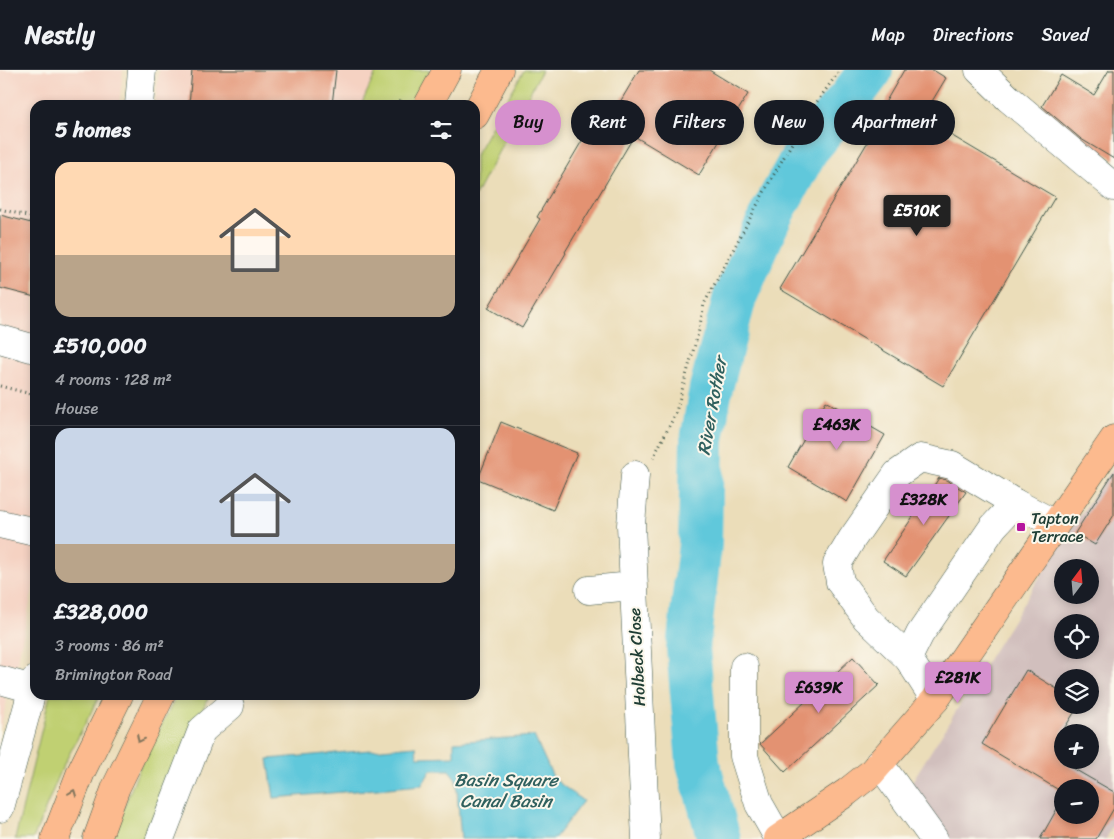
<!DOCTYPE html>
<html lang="en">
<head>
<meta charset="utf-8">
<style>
  body { margin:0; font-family:Sriracha,sans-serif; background:#20242c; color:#f1f3f6; height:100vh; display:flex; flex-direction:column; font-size:19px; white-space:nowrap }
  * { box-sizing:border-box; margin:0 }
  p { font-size:16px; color:#9ea1a6 }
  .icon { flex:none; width:28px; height:28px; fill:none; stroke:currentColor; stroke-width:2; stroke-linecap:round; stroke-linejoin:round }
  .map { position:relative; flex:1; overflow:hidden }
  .panel { position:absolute; left:30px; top:30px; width:450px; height:600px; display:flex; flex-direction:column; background:#171b24; border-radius:15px; box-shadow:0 2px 8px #0003 }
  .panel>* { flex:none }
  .top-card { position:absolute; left:495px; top:30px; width:475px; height:45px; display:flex; gap:10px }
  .needle { width:32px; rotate:16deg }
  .tools { position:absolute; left:1054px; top:489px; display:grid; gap:10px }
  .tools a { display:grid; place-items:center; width:45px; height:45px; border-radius:50%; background:#171b24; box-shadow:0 2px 8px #0003; font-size:25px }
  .price { position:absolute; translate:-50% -42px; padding:0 11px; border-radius:5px; background:#d690ce; color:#111; font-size:16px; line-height:32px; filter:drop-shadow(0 1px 2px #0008) }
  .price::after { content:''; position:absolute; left:50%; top:30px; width:15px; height:11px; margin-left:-8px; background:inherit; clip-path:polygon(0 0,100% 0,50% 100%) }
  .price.current { background:#222; color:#fff }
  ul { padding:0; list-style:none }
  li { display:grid; align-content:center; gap:10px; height:265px; padding:0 25px }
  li+li { border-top:1px solid #363941 }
  li span { display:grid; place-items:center; height:155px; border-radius:15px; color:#555 }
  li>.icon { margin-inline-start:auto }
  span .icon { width:90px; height:90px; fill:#fffc; stroke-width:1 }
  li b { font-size:21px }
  h2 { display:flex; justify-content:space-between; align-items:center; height:60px; padding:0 25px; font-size:21px }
  .pill { padding:0 18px; border-radius:22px; background:#171b24; box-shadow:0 2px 8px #0003; font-size:18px; line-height:45px }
  .pill.current { background:#d690ce; color:#111 }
  header { display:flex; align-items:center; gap:30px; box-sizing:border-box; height:70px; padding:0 25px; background:#171b24; border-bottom:1px solid #363941 }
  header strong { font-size:24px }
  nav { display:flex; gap:28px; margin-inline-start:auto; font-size:18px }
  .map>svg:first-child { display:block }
  .built { fill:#f5d2c2 }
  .industrial { fill:#d1bfbd; fill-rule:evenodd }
  .green { fill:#c0d072; stroke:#708653 }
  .water { fill:#60c8db; stroke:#408288 }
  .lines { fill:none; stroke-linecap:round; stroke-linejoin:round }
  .river { stroke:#60c8db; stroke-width:44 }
  .building { fill:#e39272 }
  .minor-casing { stroke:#3e5548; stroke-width:29 }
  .major-casing { stroke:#3e5548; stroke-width:29 }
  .highway-casing { stroke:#3e5548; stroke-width:29 }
  .path { stroke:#3e5548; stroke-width:3; stroke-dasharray:1 4; stroke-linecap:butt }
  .minor { stroke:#fff; stroke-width:28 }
  .major { stroke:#fcba8e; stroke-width:28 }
  .highway { stroke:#fcba8e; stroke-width:28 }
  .oneway { stroke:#82755c }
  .poi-dot { fill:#b5179e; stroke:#fbf7ec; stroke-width:2 }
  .labels { text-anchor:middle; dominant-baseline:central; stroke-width:4; stroke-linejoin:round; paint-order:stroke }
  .poi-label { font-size:16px; fill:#1f3d34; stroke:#fbf7ec; text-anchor:start }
  .street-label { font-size:16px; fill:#1f3d34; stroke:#fbf7ec }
  .water-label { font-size:18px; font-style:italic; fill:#2f605e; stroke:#fbf7ec }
</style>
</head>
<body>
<header>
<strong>Nestly</strong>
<nav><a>Map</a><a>Directions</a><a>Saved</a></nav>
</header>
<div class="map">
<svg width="1114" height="769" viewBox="0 0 1114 769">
  <rect width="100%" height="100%" fill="#fbf7ec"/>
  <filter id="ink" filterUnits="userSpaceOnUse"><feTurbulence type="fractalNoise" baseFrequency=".02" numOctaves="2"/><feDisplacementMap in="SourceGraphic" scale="10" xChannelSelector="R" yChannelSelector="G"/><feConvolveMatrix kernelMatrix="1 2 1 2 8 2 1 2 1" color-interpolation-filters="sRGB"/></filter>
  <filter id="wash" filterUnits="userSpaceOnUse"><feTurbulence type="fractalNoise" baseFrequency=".0096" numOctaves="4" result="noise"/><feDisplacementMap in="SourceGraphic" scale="20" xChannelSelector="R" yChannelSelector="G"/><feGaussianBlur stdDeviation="1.12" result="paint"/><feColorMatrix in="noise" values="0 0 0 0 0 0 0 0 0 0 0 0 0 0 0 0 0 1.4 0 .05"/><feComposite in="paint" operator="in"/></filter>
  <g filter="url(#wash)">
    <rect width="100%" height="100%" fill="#ebddb9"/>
    <g class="built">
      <path d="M0,0H123L119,35H35V510L17,594L11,598L4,627L7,631L0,660Z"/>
      <path d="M159,0H377L361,35H155Z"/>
    </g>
    <path class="industrial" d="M1114,397V753L1106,769H947L908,718L1066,465ZM1062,498H1090V525H1062ZM1062,552H1090V580H1062ZM1062,608H1090V635H1062ZM1062,662H1090V690H1062ZM1062,718H1090V745H1062Z"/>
    <g class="green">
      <path d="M377,0H430L413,35H361Z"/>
      <path d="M524,0H542L475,126V86Z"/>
      <path d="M50,625H100L62,698L33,769H15Z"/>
      <path d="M177,625H210L192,659L152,750L147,769H111L142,692Z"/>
    </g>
    <path class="water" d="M534,666L554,709L583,731L554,769H461L456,709L449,700H431L422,715L274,728L268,689L416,676L417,687L454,686V672Z"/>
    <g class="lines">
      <path class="river" d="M719,769L698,693L688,578L700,474L702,370L711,318L735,227L771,145L807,79L850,28L871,0"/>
    </g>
    <g id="blocks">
      <g class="building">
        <path d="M192,0H336L332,35H189Z"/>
        <path d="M639,0H709L748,24L699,105L634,66L565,182L566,183L522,258L488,238L540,149L537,147L586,64L597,71Z"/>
        <path d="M904,0H933L946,8L922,48L1055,127L943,316L780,219L882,48L878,45Z"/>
        <path d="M1109,0H1114V89L1081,69L1042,36L1061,5L1094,25Z"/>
        <path d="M0,145L35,154V227L0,218Z"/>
        <path d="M826,331L885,365L847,432L788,397Z"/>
        <path d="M501,352L577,383L553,440L478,409Z"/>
        <path d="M1114,402V445L1095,475L1075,463Z"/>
        <path d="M939,408L946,410L966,422L906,506L883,491Z"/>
        <path d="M853,587L879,615L785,702L760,674Z"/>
        <path d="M1026,600L1062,622V635H1079L1062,662V692L1114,722V738L1096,769H1040L1062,730V745H1090V718H1062V722L982,674Z"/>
      </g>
    </g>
  </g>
  <g filter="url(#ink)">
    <use href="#blocks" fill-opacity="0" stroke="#3e5548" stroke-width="1"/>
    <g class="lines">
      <g class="minor-casing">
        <g id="minor">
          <path d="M979,0L1008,28L1114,117"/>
          <path d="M139,35L142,0"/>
          <path d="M0,269L35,279"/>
          <path d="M635,405L631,455L646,769"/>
          <path d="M0,454L35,462"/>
          <path d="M589,520L633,516"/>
          <path d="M908,588L866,548L840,512L837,494L852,469L897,404L920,388L952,395L1015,433"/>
          <path d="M744,597V686L759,734L779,769"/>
          <path d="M0,610L33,619"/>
          <path d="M935,630L908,588L920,564L993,457L1015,433L1055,454"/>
          <path d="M879,693L934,769"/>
          <path d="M0,738L35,610"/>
          <path d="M160,769L202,660L230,636"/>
        </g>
      </g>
      <g class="major-casing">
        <path id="major" d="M778,769L847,722L871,703L935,630L1114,369"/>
      </g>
      <g class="highway-casing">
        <g id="highway">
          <path d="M428,35L447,0"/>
          <path d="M475,45L499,0"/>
          <path d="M55,769L81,702L119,625"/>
          <path d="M97,769L116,717L161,625"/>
        </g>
      </g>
      <g class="path">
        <path d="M398,35L402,27"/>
        <path d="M0,139L35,148"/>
        <path d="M0,316L35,325"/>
        <path d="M653,388L675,345L699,260L704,234L769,113L811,40L840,0"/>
      </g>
      <use href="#minor" class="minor"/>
      <use href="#major" class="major"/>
      <use href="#highway" class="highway"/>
    </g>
    <defs><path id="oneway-chevron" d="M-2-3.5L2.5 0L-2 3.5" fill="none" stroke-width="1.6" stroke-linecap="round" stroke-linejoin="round" transform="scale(1.25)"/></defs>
    <g class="oneway">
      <use href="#oneway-chevron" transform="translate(140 669) rotate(116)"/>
      <use href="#oneway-chevron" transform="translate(73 723) rotate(-69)"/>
    </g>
  </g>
  <rect class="poi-dot" x="1016" y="452" width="10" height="10" rx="2.5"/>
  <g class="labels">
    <g class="poi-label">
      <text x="1031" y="448">Tapton<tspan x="1031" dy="18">Terrace</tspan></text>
    </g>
    <g class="street-label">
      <text transform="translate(637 587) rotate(-93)">Holbeck Close</text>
    </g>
    <g class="water-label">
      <text transform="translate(712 336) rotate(-80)">River Rother</text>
      <text x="506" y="710">Basin Square<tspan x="506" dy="21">Canal Basin</tspan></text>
    </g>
  </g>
</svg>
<div class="tools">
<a><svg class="needle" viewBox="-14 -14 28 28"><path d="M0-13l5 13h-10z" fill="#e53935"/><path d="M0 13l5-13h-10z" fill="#9ea1a6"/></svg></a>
<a><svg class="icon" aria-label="locate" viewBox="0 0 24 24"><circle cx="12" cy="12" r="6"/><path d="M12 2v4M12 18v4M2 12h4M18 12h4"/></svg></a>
<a><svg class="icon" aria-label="layers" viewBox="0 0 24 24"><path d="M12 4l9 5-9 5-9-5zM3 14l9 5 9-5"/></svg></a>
<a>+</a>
<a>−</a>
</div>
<b class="price current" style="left:917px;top:167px">£510K</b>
<b class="price" style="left:837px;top:381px">£463K</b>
<b class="price" style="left:924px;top:456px">£328K</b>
<b class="price" style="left:958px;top:634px">£281K</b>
<b class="price" style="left:819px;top:644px">£639K</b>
<div class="top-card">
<a class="pill current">Buy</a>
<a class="pill">Rent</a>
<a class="pill">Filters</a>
<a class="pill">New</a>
<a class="pill">Apartment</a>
</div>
<section class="panel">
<h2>5 homes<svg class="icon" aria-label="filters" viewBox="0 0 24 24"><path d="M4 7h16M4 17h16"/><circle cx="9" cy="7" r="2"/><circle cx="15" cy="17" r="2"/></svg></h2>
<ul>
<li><span style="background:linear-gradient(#ffd9b3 60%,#b9a48a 0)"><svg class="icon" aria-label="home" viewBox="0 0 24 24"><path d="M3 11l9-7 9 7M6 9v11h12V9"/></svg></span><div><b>£510,000</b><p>4 rooms · 128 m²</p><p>House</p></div></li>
<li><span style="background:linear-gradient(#c9d6e8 75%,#b9a48a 0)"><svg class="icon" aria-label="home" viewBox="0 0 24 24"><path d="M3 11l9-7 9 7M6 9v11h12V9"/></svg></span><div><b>£328,000</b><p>3 rooms · 86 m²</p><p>Brimington Road</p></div></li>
</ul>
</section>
</div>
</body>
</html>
